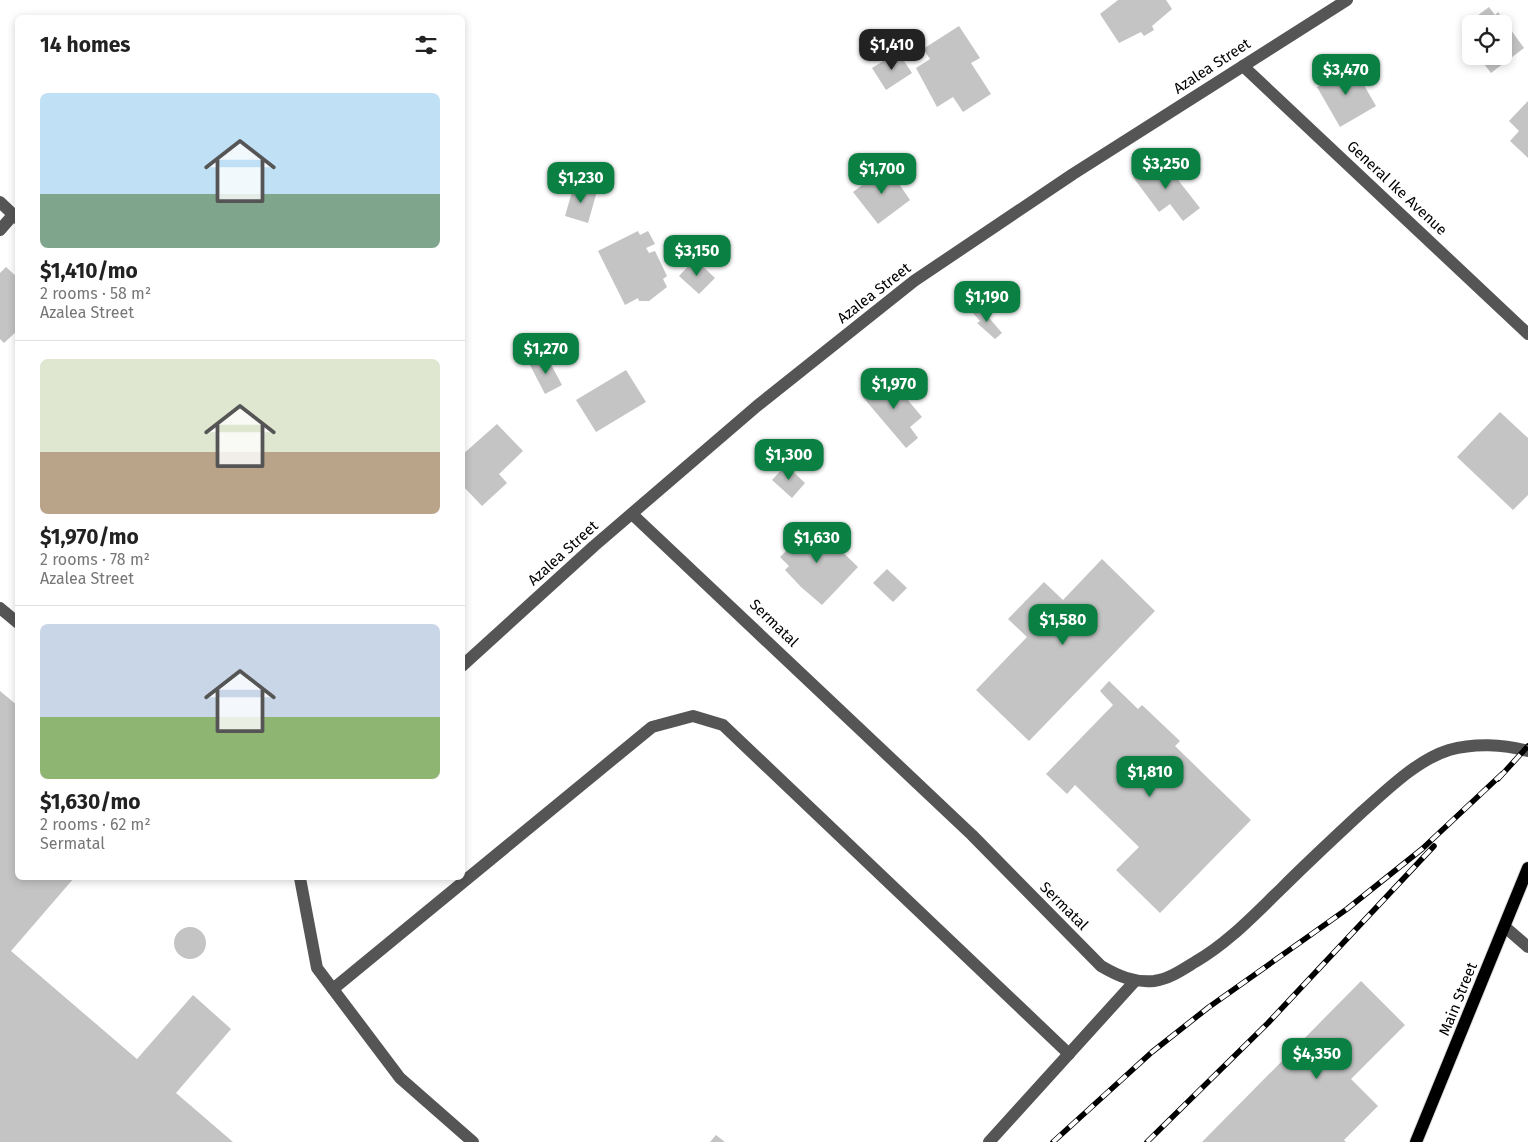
<!DOCTYPE html>
<html lang="en">
<head>
<meta charset="utf-8">
<style>
  body { margin:0; font-family:"Fira Sans",sans-serif; background:#f2f2f2; color:#222; height:100vh; display:flex; flex-direction:column; font-size:19px; white-space:nowrap }
  * { box-sizing:border-box; margin:0 }
  p { font-size:16px; color:#767676 }
  .icon { flex:none; width:28px; height:28px; fill:none; stroke:currentColor; stroke-width:2; stroke-linecap:round; stroke-linejoin:round }
  .map { position:relative; flex:1; overflow:hidden }
  .drawer { position:absolute; left:15px; top:15px; width:450px; height:865px; display:flex; flex-direction:column; background:#fff; border-radius:8px; box-shadow:0 2px 8px #0003 }
  .drawer>* { flex:none }
  .buttons { position:absolute; left:1462px; top:15px; display:grid; gap:10px }
  .buttons a { display:grid; place-items:center; width:50px; height:50px; border-radius:8px; background:#fff; box-shadow:0 2px 8px #0003; font-size:25px }
  .price { position:absolute; translate:-50% -42px; padding:0 11px; border-radius:10px; background:#0b8043; color:#fff; font-size:16px; line-height:32px; filter:drop-shadow(0 1px 2px #0008) }
  .price::after { content:''; position:absolute; left:50%; top:30px; width:15px; height:11px; margin-left:-8px; background:inherit; clip-path:polygon(0 0,100% 0,50% 100%) }
  .price.selected { background:#222; color:#fff }
  ul { padding:0; list-style:none }
  li { display:grid; align-content:center; gap:10px; height:265px; padding:0 25px }
  li+li { border-top:1px solid #e0e0e0 }
  li span { display:grid; place-items:center; height:155px; border-radius:8px; color:#555 }
  li>.icon { margin-inline-start:auto }
  span .icon { width:90px; height:90px; fill:#fffc; stroke-width:1 }
  li b { font-size:21px }
  h2 { display:flex; justify-content:space-between; align-items:center; height:60px; padding:0 25px; font-size:21px }
  .map>svg:first-child { display:block }
  .building { fill:#c4c4c4 }
  .lines { fill:none; stroke-linecap:round; stroke-linejoin:round }
  .major-casing { stroke:#dbdbdb; stroke-width:14 }
  .minor { stroke:#555; stroke-width:12 }
  .major { stroke:#000; stroke-width:12 }
  .rail-casing { stroke:#000; stroke-width:5.5 }
  .rail { stroke:#fff; stroke-width:4; stroke-dasharray:11; stroke-linecap:butt }
  .labels { text-anchor:middle; dominant-baseline:central; stroke-width:4.5; stroke-linejoin:round; paint-order:stroke }
  .street-label { font-size:15px; fill:#000; stroke:#fff }
</style>
</head>
<body>
<div class="map">
<svg width="1528" height="1142" viewBox="0 0 1528 1142">
  <rect width="100%" height="100%" fill="#fff"/>
  <g class="building">
    <path d="M1118,0H1166L1172,9L1152,26L1154,30L1144,36L1141,32L1119,43L1100,14Z"/>
    <path d="M1489,7L1495,15L1498,12L1524,48L1491,73L1478,56H1504V24H1471V48L1465,39L1468,36L1462,27Z"/>
    <path d="M959,26L980,58L971,63L991,94L963,112L953,97L937,107L916,68L930,59L923,49Z"/>
    <path d="M898,52L912,73L886,90L872,68Z"/>
    <path d="M1353,66L1376,106L1340,127L1317,87Z"/>
    <path d="M1528,101V158L1510,141L1519,131L1509,121Z"/>
    <path d="M1158,158L1162,163L1164,162L1200,208L1183,221L1170,204L1159,212L1133,177Z"/>
    <path d="M887,166L910,200L878,224L853,192Z"/>
    <path d="M574,185L597,191L588,223L565,216Z"/>
    <path d="M638,231L640,235L648,231L655,244L646,248L649,253L655,251L667,276L663,279L667,287L649,301H639L638,298L625,305L598,251Z"/>
    <path d="M695,259L715,278L699,294L679,276Z"/>
    <path d="M6,267L18,278V330L4,343L0,339V273Z"/>
    <path d="M979,306L1002,333L995,339L977,323L980,321L972,312Z"/>
    <path d="M547,357L562,385L545,394L530,365Z"/>
    <path d="M626,370L646,402L596,432L576,400Z"/>
    <path d="M887,375L922,417L910,427L918,438L906,448L862,396Z"/>
    <path d="M1500,412L1528,438V495L1513,510L1457,457Z"/>
    <path d="M497,424L523,451L499,474L507,483L482,506L462,485V455Z"/>
    <path d="M786,465L805,483L792,498L772,480Z"/>
    <path d="M808,527L818,537L822,532L858,567L822,605L801,587L785,570L789,566L780,557L789,548L783,541L794,530L800,536Z"/>
    <path d="M1102,559L1155,611L1029,741L976,690L1027,637L1008,619L1044,582L1063,600Z"/>
    <path d="M887,569L907,588L893,602L873,583Z"/>
    <path d="M1109,681L1138,709L1142,705L1180,741L1175,746L1251,820L1160,913L1116,870L1139,847L1075,785L1067,794L1046,774L1113,705L1100,691Z"/>
    <path d="M0,691L18,706V878H74L11,951L137,1059L193,995L231,1029L176,1093L233,1142H0Z"/>
    <circle cx="190" cy="943" r="16"/>
    <path d="M1361,981L1405,1025L1351,1079L1378,1106L1344,1140L1346,1142H1202Z"/>
    <path d="M716,1135L725,1142H710Z"/>
  </g>
  <g class="lines">
    <g class="major-casing">
      <path id="major" d="M1416,1142L1528,868"/>
    </g>
    <g class="minor">
      <path d="M1243,66L1528,334"/>
      <path d="M0,202L18,219"/>
      <path d="M0,230L13,215"/>
      <path d="M632,514L972,835L1101,966C1118,976 1134,983 1154,981C1169,979 1182,970 1195,962C1228,943 1254,915 1281,889C1308,862 1336,836 1363,811C1388,789 1417,760 1449,750C1474,743 1503,744 1528,751"/>
      <path d="M0,608L18,623"/>
      <path d="M462,666L594,546L757,406L914,281L1073,174L1347,0"/>
      <path d="M300,878L317,968L400,1078L473,1142"/>
      <path d="M1505,927L1528,947"/>
      <path d="M333,989L652,727L693,716L723,725L1069,1054"/>
      <path d="M989,1142L1135,981"/>
    </g>
    <use href="#major" class="major"/>
    <g class="rail-casing">
      <g id="rail">
        <path d="M1498,779L1528,746"/>
        <path d="M1053,1142L1152,1052L1209,1007L1347,909L1422,849L1502,774"/>
        <path d="M1147,1142L1268,1023L1434,846"/>
      </g>
    </g>
    <use href="#rail" class="rail"/>
  </g>
  <g class="labels">
    <g class="street-label">
      <text transform="translate(1212 66) rotate(-33)">Azalea Street</text>
      <text transform="translate(1397 188) rotate(43)">General Ike Avenue</text>
      <text transform="translate(874 293) rotate(-38)">Azalea Street</text>
      <text transform="translate(563 553) rotate(-42)">Azalea Street</text>
      <text transform="translate(774 623) rotate(44)">Sermatal</text>
      <text transform="translate(1064 906) rotate(45)">Sermatal</text>
      <text transform="translate(1458 999) rotate(-68)">Main Street</text>
    </g>
  </g>
</svg>
<div class="buttons">
<a><svg class="icon" aria-label="locate" viewBox="0 0 24 24"><circle cx="12" cy="12" r="6"/><path d="M12 2v4M12 18v4M2 12h4M18 12h4"/></svg></a>
</div>
<b class="price selected" style="left:892px;top:71px">$1,410</b>
<b class="price" style="left:1346px;top:96px">$3,470</b>
<b class="price" style="left:1166px;top:190px">$3,250</b>
<b class="price" style="left:882px;top:195px">$1,700</b>
<b class="price" style="left:581px;top:204px">$1,230</b>
<b class="price" style="left:697px;top:277px">$3,150</b>
<b class="price" style="left:987px;top:323px">$1,190</b>
<b class="price" style="left:546px;top:375px">$1,270</b>
<b class="price" style="left:894px;top:410px">$1,970</b>
<b class="price" style="left:789px;top:481px">$1,300</b>
<b class="price" style="left:817px;top:564px">$1,630</b>
<b class="price" style="left:1063px;top:646px">$1,580</b>
<b class="price" style="left:1150px;top:798px">$1,810</b>
<b class="price" style="left:1317px;top:1080px">$4,350</b>
<section class="drawer">
<h2>14 homes<svg class="icon" aria-label="filters" viewBox="0 0 24 24"><path d="M4 7h16M4 17h16"/><circle cx="9" cy="7" r="2"/><circle cx="15" cy="17" r="2"/></svg></h2>
<ul>
<li><span style="background:linear-gradient(#bfe0f5 65%,#7fa58c 0)"><svg class="icon" aria-label="home" viewBox="0 0 24 24"><path d="M3 11l9-7 9 7M6 9v11h12V9"/></svg></span><div><b>$1,410/mo</b><p>2 rooms · 58 m²</p><p>Azalea Street</p></div></li>
<li><span style="background:linear-gradient(#dfe7d0 60%,#b9a48a 0)"><svg class="icon" aria-label="home" viewBox="0 0 24 24"><path d="M3 11l9-7 9 7M6 9v11h12V9"/></svg></span><div><b>$1,970/mo</b><p>2 rooms · 78 m²</p><p>Azalea Street</p></div></li>
<li><span style="background:linear-gradient(#c9d6e8 60%,#8fb573 0)"><svg class="icon" aria-label="home" viewBox="0 0 24 24"><path d="M3 11l9-7 9 7M6 9v11h12V9"/></svg></span><div><b>$1,630/mo</b><p>2 rooms · 62 m²</p><p>Sermatal</p></div></li>
</ul>
</section>
</div>
</body>
</html>
